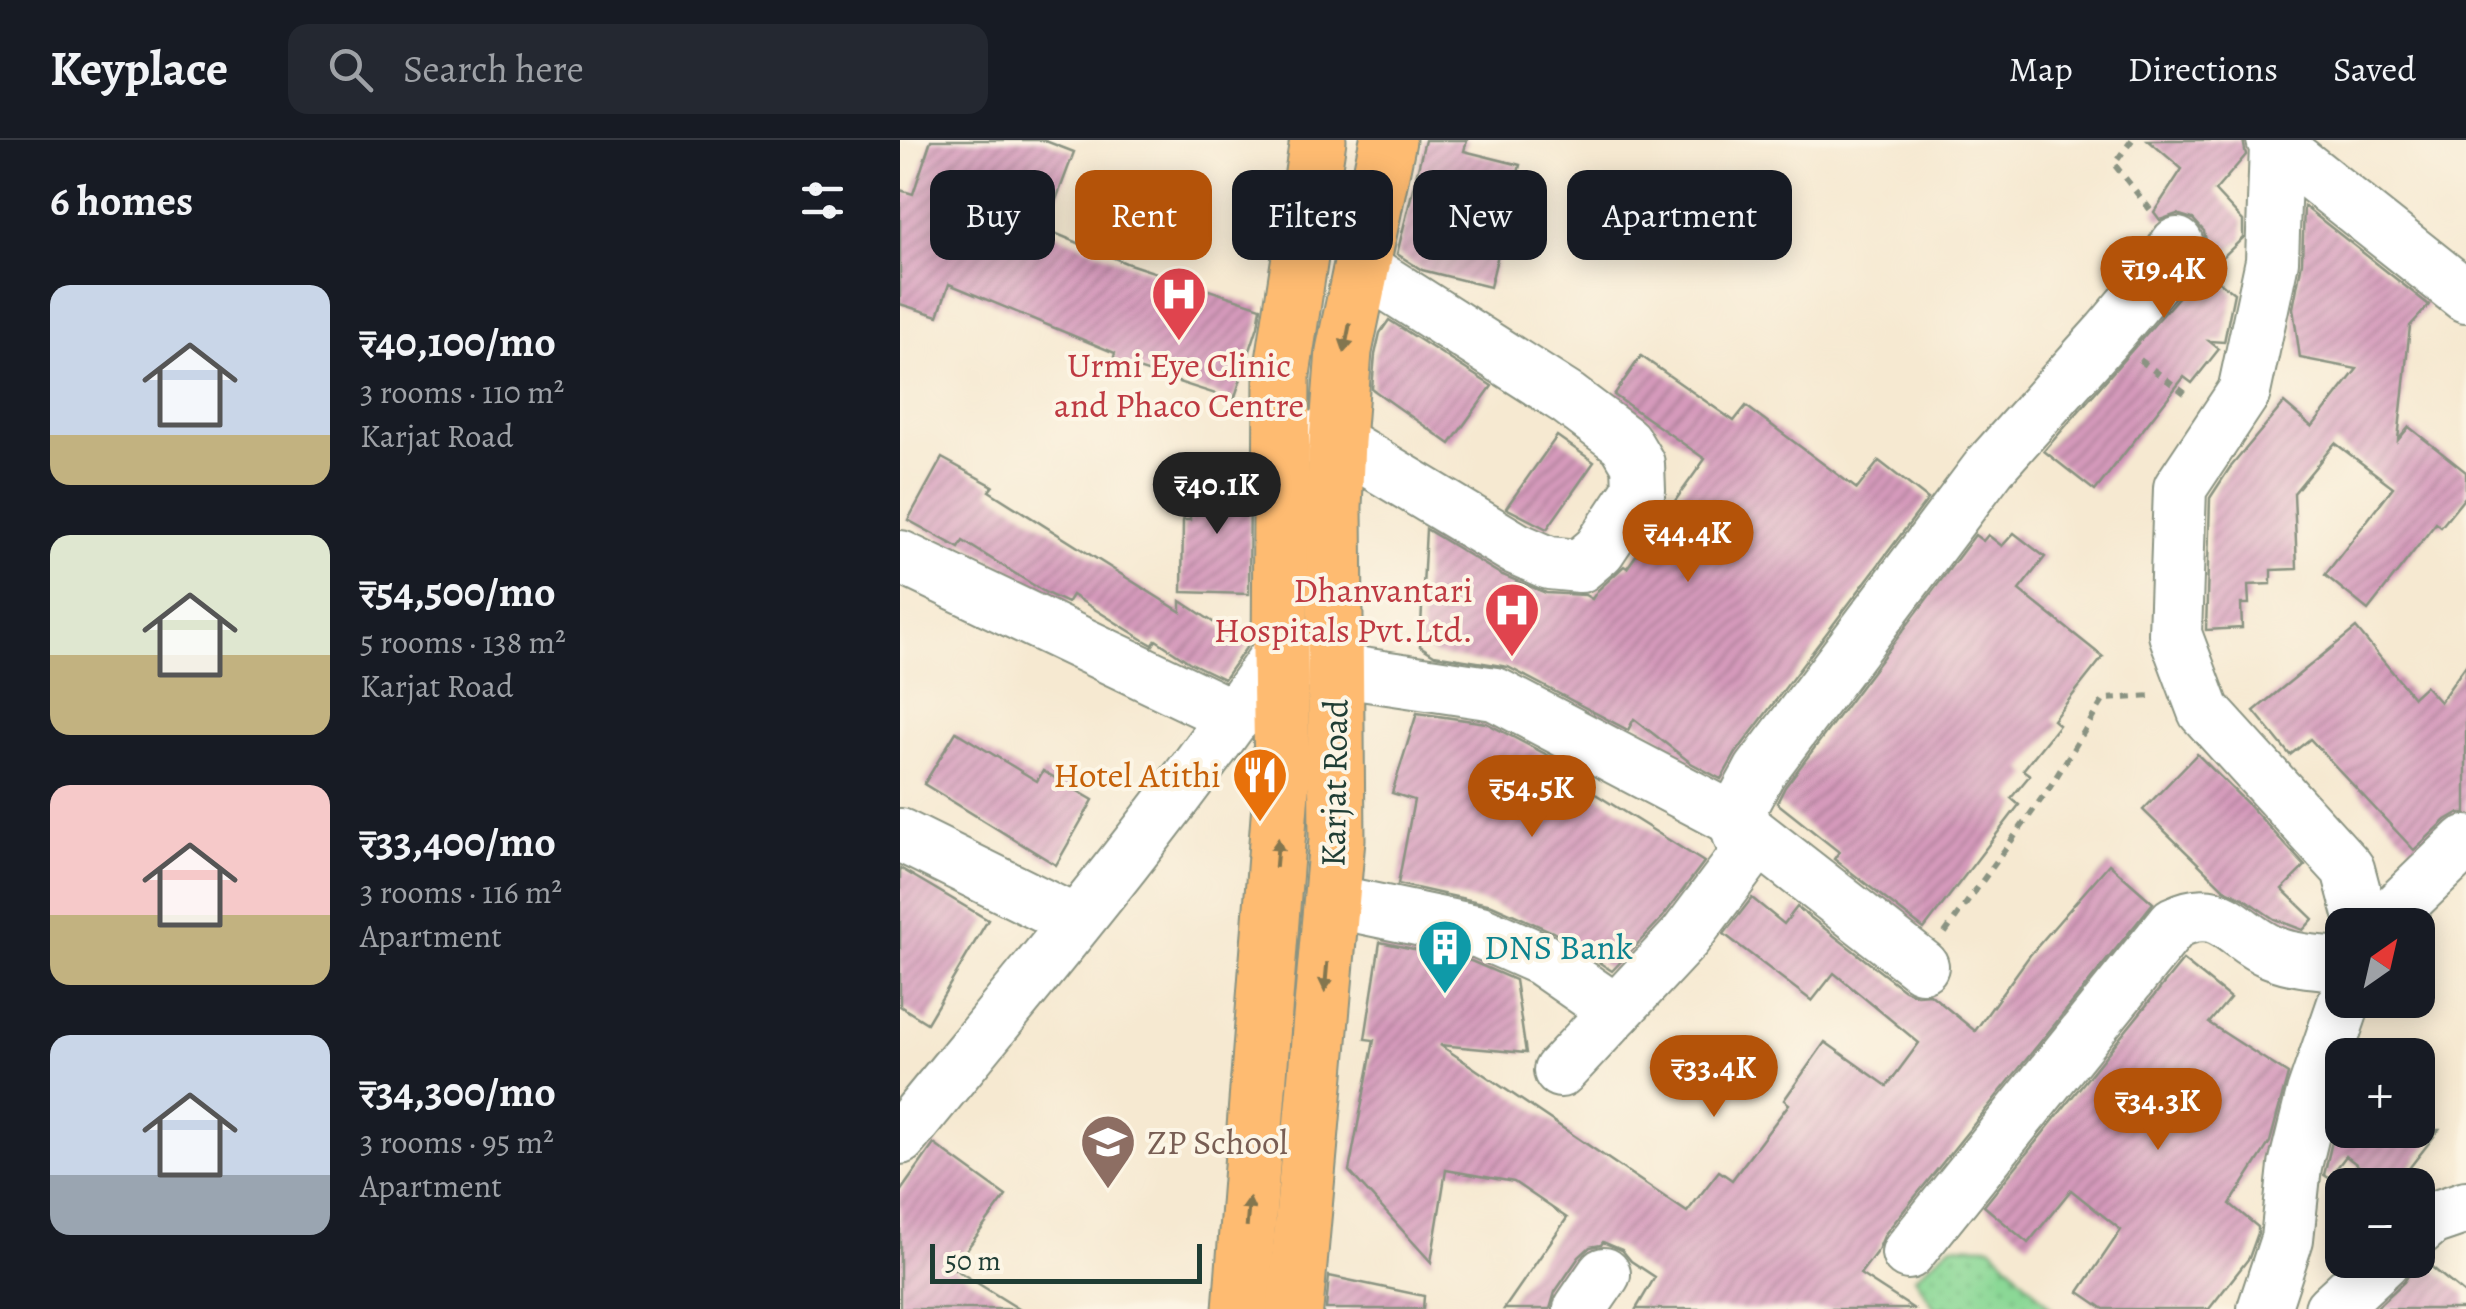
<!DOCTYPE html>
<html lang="en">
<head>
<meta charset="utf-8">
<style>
  body { margin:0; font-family:Alegreya,serif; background:#242831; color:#f1f3f6; height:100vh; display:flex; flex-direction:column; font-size:38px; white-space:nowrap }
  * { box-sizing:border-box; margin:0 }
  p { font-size:32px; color:#9ea1a6 }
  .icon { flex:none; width:55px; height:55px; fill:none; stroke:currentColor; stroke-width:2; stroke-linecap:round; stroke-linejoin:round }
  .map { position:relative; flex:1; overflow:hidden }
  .side { display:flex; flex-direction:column; background:#171b24; width:900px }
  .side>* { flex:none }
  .banner { position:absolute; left:30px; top:30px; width:950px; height:90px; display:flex; gap:20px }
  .needle { width:65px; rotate:34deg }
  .controls { position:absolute; left:1425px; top:768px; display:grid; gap:20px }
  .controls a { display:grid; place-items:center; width:110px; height:110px; border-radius:20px; background:#171b24; box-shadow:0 5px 25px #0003; font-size:50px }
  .scale { position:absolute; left:30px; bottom:25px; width:272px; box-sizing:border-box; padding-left:10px; border:5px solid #1f3d34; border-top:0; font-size:28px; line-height:35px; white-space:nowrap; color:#1f3d34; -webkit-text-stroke:8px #fcf5e5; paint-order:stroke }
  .price { position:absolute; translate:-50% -85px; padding:0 22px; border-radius:35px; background:#b45309; color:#fff; font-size:32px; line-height:65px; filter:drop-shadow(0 2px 5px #0008) }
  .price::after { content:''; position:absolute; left:50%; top:60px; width:30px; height:22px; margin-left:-15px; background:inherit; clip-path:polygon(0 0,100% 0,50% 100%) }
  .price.active { background:#222; color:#fff }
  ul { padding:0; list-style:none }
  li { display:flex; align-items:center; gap:30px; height:250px; padding:0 50px }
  li span { display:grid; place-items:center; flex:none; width:280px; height:200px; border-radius:20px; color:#555 }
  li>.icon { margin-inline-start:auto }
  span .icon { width:120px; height:120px; fill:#fffc; stroke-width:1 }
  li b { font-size:42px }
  h2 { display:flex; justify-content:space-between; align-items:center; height:120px; padding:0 50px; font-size:42px }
  .tag { padding:0 35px; border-radius:20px; background:#171b24; box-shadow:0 5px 25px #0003; font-size:35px; line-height:90px }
  .tag.active { background:#b45309; color:#fff }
  header { display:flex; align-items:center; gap:60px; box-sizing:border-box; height:140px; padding:0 50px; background:#171b24; border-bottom:2px solid #363941 }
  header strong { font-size:48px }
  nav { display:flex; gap:55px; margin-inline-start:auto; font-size:35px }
  .search { width:700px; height:90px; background:#242831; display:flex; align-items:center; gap:25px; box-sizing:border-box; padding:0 35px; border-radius:20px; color:#9ea1a6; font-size:38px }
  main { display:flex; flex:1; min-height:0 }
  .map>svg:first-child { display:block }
  .park { fill:url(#park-dots); stroke:#558a65; stroke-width:2.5 }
  .building { fill:url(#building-hatch) }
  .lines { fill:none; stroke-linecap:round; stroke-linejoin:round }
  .minor-casing { stroke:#8a9382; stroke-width:56 }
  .major-casing { stroke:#8a9382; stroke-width:59 }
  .path { stroke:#8a9382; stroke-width:6; stroke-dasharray:8 8; stroke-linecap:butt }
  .minor { stroke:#fff; stroke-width:52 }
  .major { stroke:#febb71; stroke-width:55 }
  .oneway { fill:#83764f }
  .labels { text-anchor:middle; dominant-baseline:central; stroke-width:8; stroke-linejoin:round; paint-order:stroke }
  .health-label { font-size:35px; fill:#be3a42; stroke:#fcf5e5 }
  .food-label { font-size:35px; fill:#c56008; stroke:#fcf5e5; text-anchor:end }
  .street-label { font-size:35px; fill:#1f3d34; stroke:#fcf5e5 }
  .culture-label { font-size:35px; fill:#0d838f; stroke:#fcf5e5; text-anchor:start }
  .education-label { font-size:35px; fill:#785e54; stroke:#fcf5e5; text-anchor:start }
</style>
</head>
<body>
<header>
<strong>Keyplace</strong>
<div class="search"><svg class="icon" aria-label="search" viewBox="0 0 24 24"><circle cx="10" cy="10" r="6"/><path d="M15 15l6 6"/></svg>Search here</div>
<nav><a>Map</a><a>Directions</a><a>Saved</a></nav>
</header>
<main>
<section class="side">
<h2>6 homes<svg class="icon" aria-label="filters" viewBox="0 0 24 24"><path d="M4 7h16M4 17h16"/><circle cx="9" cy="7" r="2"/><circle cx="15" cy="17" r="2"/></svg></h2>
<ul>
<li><span style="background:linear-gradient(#c9d6e8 75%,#c2b280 0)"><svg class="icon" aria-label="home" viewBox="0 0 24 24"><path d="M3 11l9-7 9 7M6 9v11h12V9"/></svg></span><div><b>₹40,100/mo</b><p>3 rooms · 110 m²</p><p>Karjat Road</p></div></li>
<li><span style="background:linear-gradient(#dfe7d0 60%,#c2b280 0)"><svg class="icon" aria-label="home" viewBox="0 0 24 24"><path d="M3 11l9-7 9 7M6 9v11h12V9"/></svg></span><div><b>₹54,500/mo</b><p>5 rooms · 138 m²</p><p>Karjat Road</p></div></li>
<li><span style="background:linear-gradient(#f6c9c9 65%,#c2b280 0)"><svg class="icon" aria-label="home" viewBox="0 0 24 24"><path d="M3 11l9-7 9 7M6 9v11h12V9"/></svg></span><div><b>₹33,400/mo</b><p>3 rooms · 116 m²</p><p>Apartment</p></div></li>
<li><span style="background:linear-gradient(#c9d6e8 70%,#9aa5b1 0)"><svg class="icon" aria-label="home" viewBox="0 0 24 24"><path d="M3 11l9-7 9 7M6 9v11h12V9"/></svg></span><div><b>₹34,300/mo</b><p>3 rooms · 95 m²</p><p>Apartment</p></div></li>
</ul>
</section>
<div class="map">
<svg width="1566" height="1169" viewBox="0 0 1566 1169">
  <defs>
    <pattern id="park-dots" width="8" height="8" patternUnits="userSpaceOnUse" patternTransform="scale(2.5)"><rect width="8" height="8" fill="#8bd896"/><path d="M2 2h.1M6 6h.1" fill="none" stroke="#78ba82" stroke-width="1.8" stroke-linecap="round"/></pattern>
    <pattern id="building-hatch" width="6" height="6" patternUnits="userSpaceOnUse" patternTransform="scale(2.5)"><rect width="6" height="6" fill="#d59abb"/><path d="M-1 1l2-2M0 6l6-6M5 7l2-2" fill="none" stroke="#ac7f99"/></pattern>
  </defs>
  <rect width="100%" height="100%" fill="#fcf5e5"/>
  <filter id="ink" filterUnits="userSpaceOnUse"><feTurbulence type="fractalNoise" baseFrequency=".01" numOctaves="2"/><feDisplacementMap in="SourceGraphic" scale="20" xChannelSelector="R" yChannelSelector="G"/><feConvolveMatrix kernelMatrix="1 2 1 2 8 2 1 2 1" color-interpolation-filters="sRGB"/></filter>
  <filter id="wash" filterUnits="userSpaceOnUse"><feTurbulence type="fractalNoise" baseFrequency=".0048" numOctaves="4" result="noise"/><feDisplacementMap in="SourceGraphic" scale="40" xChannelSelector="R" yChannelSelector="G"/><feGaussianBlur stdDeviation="2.25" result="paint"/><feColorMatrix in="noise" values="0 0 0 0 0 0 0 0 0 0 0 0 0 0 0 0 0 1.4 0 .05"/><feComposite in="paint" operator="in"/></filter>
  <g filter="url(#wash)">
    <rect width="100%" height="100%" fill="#f6e9d1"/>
    <path class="park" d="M1052,1105L1091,1106L1152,1169H1035L1015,1137Z"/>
    <g id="blocks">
      <g class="building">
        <path d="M31,0H143L174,12L145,89L226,123L361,167L358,186L334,260L213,221L215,213L49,144L38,176L0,164V50L13,54Z"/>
        <path d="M525,0H567L564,11L620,25L590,147L522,130L497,114Z"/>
        <path d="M1248,0H1343L1346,15L1315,51L1343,81V98L1307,132L1334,153L1324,202L1309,201L1319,209L1292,243L1284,237L1195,351L1144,311L1281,154L1303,120L1307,106L1304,91L1293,79L1277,74L1260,80L1254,72L1282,29Z"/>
        <path d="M1404,66L1529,165L1510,186L1498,300L1509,287L1566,332V356L1541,387L1536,383L1468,470L1425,435L1493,347L1435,303L1394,353L1397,429L1371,430V444L1348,445L1349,464H1341L1342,488L1306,490L1310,358L1329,329L1384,263L1412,287L1457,229L1400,218L1393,168L1402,122Z"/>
        <path d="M489,180L592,246L550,304L472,249L475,215L480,193Z"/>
        <path d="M741,216L834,281L846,266L957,349L979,321L1028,359L836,613L821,639L791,623L734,579L728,590L608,527L534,515L520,506L526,389L600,434L646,453L685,455L692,459L698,450L724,426L727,428L805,319L714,255Z"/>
        <path d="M657,296L694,322L647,389L606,368Z"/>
        <path d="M42,318L93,346L89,351L281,472V461L348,505L324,539L289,522L256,500L253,505L244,500L172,455L167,463L146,453L63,401L59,408L8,380Z"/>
        <path d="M291,335L350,339L349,454L282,452L283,380H290Z"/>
        <path d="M1114,393L1145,417L1119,450L1203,517L1153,580L1159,585L1123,630L1130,635L1111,658L1119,665L1024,789L934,719L939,712L877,663L885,647L1075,395L1083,401L1088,395L1102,406Z"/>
        <path d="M1456,488L1513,557L1525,546L1540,562L1566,525V673H1558L1546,680L1514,710L1410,599L1390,615L1354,571Z"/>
        <path d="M517,573L586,583L657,620L654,628L804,722L762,778L712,831L653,792L592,765L498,744L514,660L492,653Z"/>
        <path d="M56,592L137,641L143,631L193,660L156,725L24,644Z"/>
        <path d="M1297,614L1348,664L1405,726L1382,749L1413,779L1403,790L1374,779L1343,758L1324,749L1243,670Z"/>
        <path d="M1209,724L1253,763L985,1094L978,1110L960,1134L1014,1169H736L755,1137L731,1121L722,1110L703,1102L701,1105L690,1107L679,1117L655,1152L650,1169H604L667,1078L614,1042L546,1030L531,1122L449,1031L474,900L465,899L480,802L571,821L615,840L626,913L540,905L787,1072L819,1031L832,1040L889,964L884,960L925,902L987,946L1019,903L934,833L912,861L824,794L852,758L884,784L897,767L1004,850L1017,855L1030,854L1075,891L1130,815Z"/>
        <path d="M0,728L88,780L27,883L0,866Z"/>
        <path d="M1283,820L1330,858L1309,883L1388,934L1370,1002L1330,1064L1358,1087V1093L1349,1118L1309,1169H1204L1179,1152L1221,1090L1171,1050L1128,1103L1084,1066Z"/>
        <path d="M1440,968L1442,969V990H1539L1496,1045H1483L1446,1016L1429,1038L1424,1035L1425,1031Z"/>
        <path d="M34,1004L106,1056L53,1128L119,1169H0V1052Z"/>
        <path d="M1518,1119L1523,1120L1566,1155V1169H1475L1504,1142L1512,1130L1513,1120Z"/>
        <path d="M429,1136L524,1156L523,1169H426Z"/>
      </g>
    </g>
  </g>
  <g filter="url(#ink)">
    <use href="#blocks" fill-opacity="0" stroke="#8a9382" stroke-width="2.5"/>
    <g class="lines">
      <g class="minor-casing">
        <g id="minor">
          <path d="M1373,0L1376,5L1372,121L1344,252L1280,348L1275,494L1304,571L1448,729L1463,785"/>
          <path d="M1376,5L1566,156"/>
          <path d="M397,296L437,301L615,408L649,423L680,426L699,410L739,350L738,324L725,302L668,259L461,127"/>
          <path d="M0,417L335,577"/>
          <path d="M0,695L176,782"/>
          <path d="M432,761L580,792L641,819L716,871"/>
          <path d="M1480,785L1566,702"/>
          <path d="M660,931L785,797L849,712C824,681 845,661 860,631L1090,326L1209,193L1258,135L1277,104"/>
          <path d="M0,998C130,839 264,681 380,511L435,530L595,554L835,680L1022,826"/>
          <path d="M1518,1090L1531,1079L1566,1067"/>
          <path d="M1008,1113L1274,783C1322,759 1333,796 1372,812C1394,821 1419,822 1442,824"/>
          <path d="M680,1169L704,1134"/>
          <path d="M1364,1169L1387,1099L1395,1026L1413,953L1445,860"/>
          <path d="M1431,1169L1484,1120"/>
        </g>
      </g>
      <g class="major-casing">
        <g id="major">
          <path d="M341,1169L382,638L380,511L382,234L418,0"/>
          <path d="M395,1169L437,699L434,367L437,301L444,211L488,0"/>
        </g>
      </g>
      <g class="path">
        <path d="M1232,0L1214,24L1252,72"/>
        <path d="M1240,220L1290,257"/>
        <path d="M1045,793L1150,647L1204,559L1253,556"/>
      </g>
      <use href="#minor" class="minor"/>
      <use href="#major" class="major"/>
    </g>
    <defs><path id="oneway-solid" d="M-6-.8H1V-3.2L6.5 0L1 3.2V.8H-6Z" transform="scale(2.5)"/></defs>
    <g class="oneway">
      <use href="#oneway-solid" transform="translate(447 198) rotate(101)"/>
      <use href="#oneway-solid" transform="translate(377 713) rotate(-85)"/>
      <use href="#oneway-solid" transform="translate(426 837) rotate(95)"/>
      <use href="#oneway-solid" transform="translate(348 1072) rotate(-85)"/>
    </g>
  </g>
  <defs>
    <g id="hospital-pin" transform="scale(2.875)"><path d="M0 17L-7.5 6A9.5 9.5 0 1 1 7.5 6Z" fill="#e0444e" stroke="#fcf5e5"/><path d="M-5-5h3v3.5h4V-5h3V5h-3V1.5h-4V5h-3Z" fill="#fff"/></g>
    <g id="restaurant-pin" transform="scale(2.875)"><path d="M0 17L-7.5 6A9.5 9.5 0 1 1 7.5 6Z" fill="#e8710a" stroke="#fcf5e5"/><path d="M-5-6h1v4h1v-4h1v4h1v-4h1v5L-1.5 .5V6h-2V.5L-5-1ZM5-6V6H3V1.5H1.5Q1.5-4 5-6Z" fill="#fff"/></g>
    <g id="building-pin" transform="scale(2.875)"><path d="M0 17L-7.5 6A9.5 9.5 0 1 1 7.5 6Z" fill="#0f9aa8" stroke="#fcf5e5"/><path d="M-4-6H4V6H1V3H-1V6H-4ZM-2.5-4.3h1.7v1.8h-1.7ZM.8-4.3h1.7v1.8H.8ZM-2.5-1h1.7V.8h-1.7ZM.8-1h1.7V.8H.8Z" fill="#fff"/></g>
    <g id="school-pin" transform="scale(2.875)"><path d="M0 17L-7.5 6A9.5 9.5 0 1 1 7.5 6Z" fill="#8d6e63" stroke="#fcf5e5"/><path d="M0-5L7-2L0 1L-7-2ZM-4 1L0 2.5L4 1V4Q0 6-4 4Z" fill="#fff"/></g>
  </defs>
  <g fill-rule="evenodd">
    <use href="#hospital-pin" x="279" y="154"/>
    <use href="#hospital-pin" x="612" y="470"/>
    <use href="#restaurant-pin" x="360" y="635"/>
    <use href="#building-pin" x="545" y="807"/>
    <use href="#school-pin" x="208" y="1002"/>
  </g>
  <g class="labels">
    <g class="health-label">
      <text x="279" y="225">Urmi Eye Clinic<tspan x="279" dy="40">and Phaco Centre</tspan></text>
      <text x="573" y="450" text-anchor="end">Dhanvantari<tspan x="573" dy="40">Hospitals Pvt.Ltd.</tspan></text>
    </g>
    <g class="food-label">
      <text x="321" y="635">Hotel Atithi</text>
    </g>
    <g class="street-label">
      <text transform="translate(434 643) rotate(-89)">Karjat Road</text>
    </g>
    <g class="culture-label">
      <text x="584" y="807">DNS Bank</text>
    </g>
    <g class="education-label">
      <text x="247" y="1002">ZP School</text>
    </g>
  </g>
</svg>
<div class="controls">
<a><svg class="needle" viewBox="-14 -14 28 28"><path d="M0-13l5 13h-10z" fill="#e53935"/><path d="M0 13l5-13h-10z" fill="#9ea1a6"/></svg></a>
<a>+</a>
<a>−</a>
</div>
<div class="scale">50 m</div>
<b class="price" style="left:1264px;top:181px">₹19.4K</b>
<b class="price active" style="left:317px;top:397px">₹40.1K</b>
<b class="price" style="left:788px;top:445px">₹44.4K</b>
<b class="price" style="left:632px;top:700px">₹54.5K</b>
<b class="price" style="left:814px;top:980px">₹33.4K</b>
<b class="price" style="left:1258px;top:1013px">₹34.3K</b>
<div class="banner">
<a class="tag">Buy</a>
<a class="tag active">Rent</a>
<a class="tag">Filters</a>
<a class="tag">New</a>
<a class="tag">Apartment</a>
</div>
</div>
</main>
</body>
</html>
